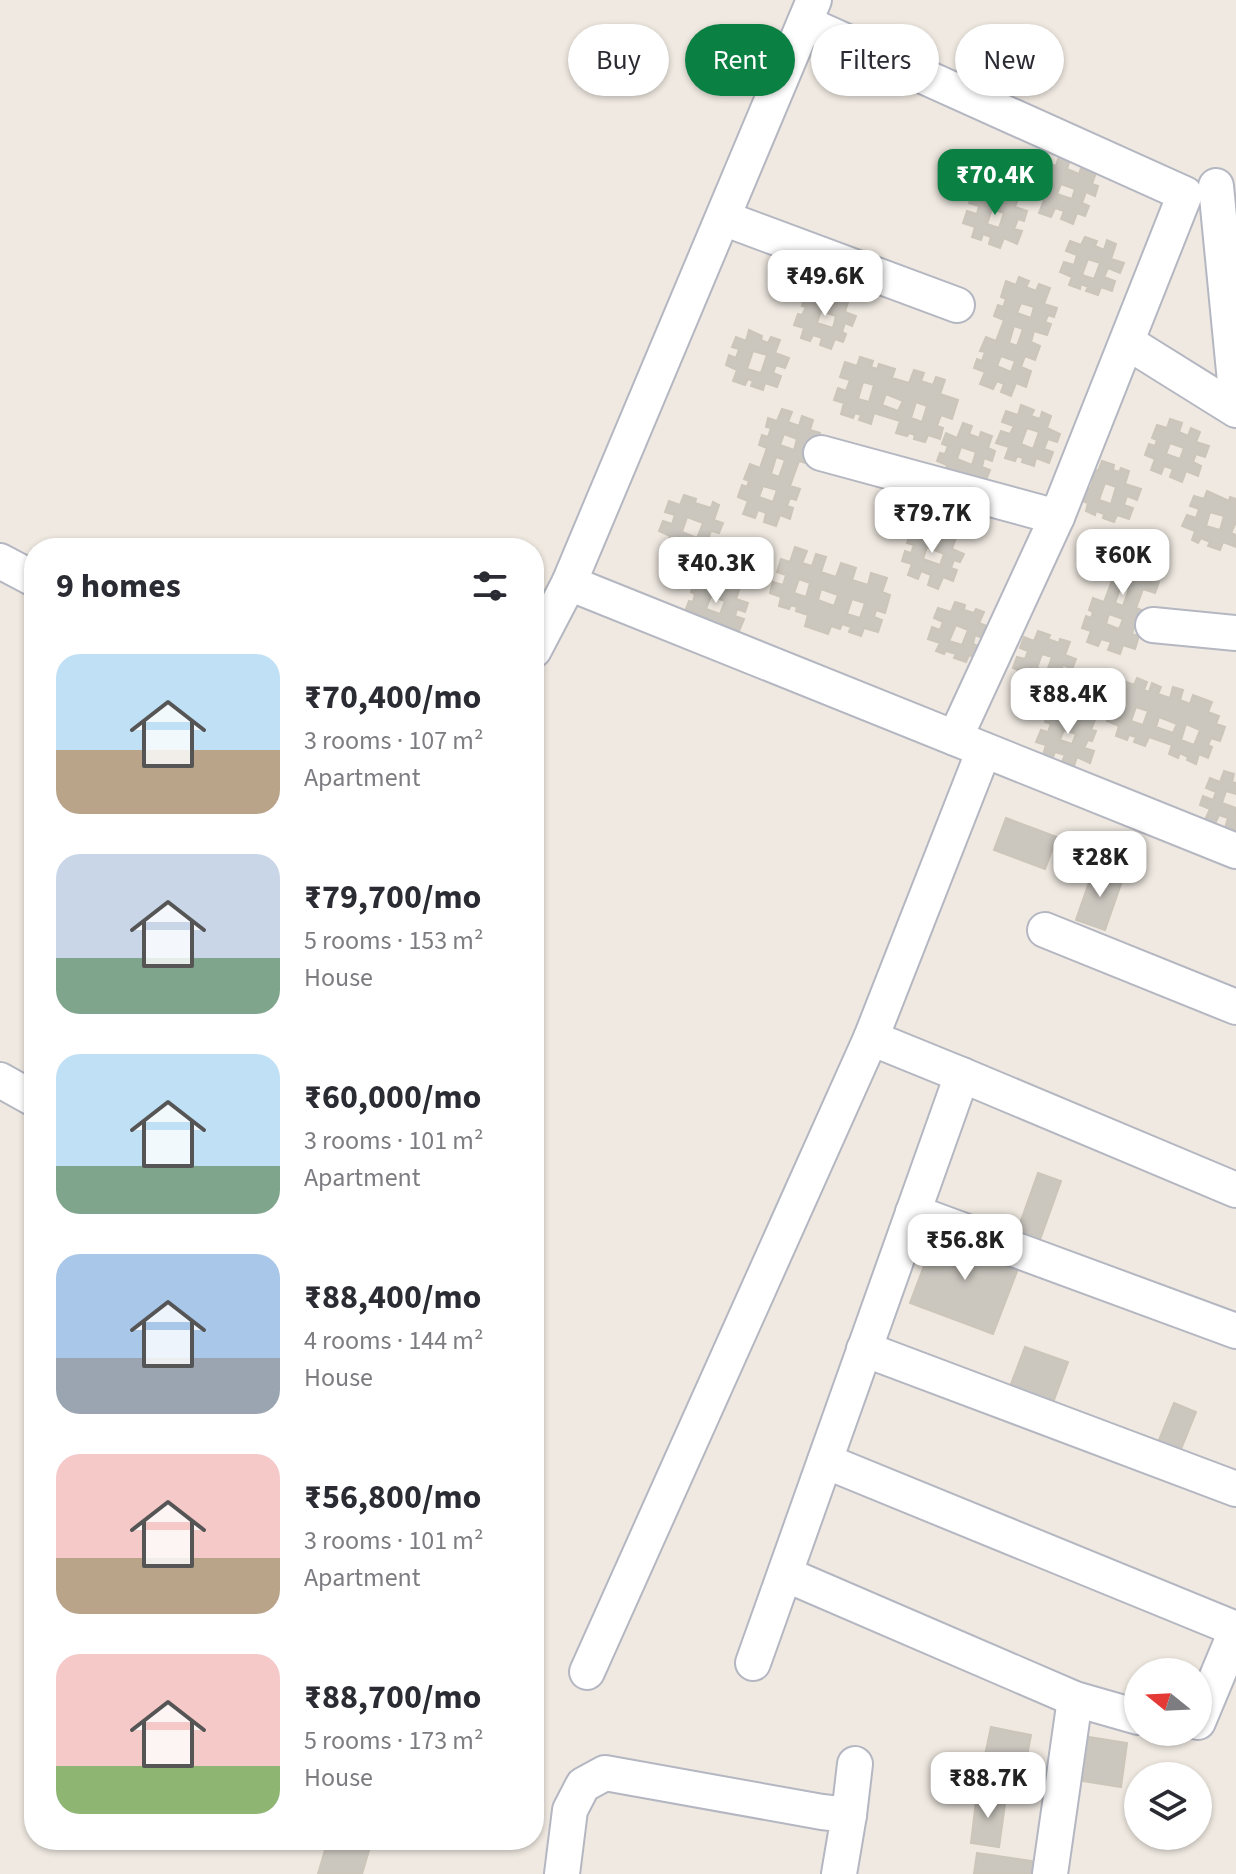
<!DOCTYPE html>
<html lang="en">
<head>
<meta charset="utf-8">
<style>
  body { margin:0; font-family:"Source Sans 3",sans-serif; background:#f2f2f3; color:#2b2b33; height:100vh; display:flex; flex-direction:column; font-size:30px; white-space:nowrap }
  * { box-sizing:border-box; margin:0 }
  p { font-size:26px; color:#7c7c81 }
  .icon { flex:none; width:44px; height:44px; fill:none; stroke:currentColor; stroke-width:2; stroke-linecap:round; stroke-linejoin:round }
  .map { position:relative; flex:1; overflow:hidden }
  .side { position:absolute; left:24px; top:538px; width:520px; height:1312px; display:flex; flex-direction:column; background:#fff; border-radius:32px; box-shadow:0 2px 6px #0004 }
  .side>* { flex:none }
  .banner { position:absolute; left:568px; top:24px; width:548px; height:72px; display:flex; gap:16px }
  .needle { width:52px; rotate:288deg }
  .buttons { position:absolute; left:1124px; top:1658px; display:grid; gap:16px }
  .buttons a { display:grid; place-items:center; width:88px; height:88px; border-radius:50%; background:#fff; box-shadow:0 2px 6px #0004; font-size:40px }
  .price { position:absolute; translate:-50% -68px; padding:0 18px; border-radius:16px; background:#fff; color:#222; font-size:26px; line-height:52px; filter:drop-shadow(0 2px 4px #0008) }
  .price::after { content:''; position:absolute; left:50%; top:48px; width:24px; height:18px; margin-left:-12px; background:inherit; clip-path:polygon(0 0,100% 0,50% 100%) }
  .price.selected { background:#0b8043; color:#fff }
  ul { padding:0; list-style:none }
  li { display:flex; align-items:center; gap:24px; height:200px; padding:0 32px }
  li span { display:grid; place-items:center; flex:none; width:224px; height:160px; border-radius:24px; color:#555 }
  li>.icon { margin-inline-start:auto }
  span .icon { width:96px; height:96px; fill:#fffc; stroke-width:1 }
  li b { font-size:34px }
  h2 { display:flex; justify-content:space-between; align-items:center; height:96px; padding:0 32px; font-size:34px }
  .pill { padding:0 28px; border-radius:36px; background:#fff; box-shadow:0 2px 6px #0004; font-size:28px; line-height:72px }
  .pill.selected { background:#0b8043; color:#fff }
  .map>svg:first-child { display:block }
  .building { fill:#cbc7bf; stroke:#cbc5ba; stroke-width:2; fill-rule:evenodd }
  .lines { fill:none; stroke-linecap:round; stroke-linejoin:round }
  .minor-casing { stroke:#b4b7c1; stroke-width:38 }
  .minor { stroke:#fff; stroke-width:34 }
</style>
</head>
<body>
<div class="map">
<svg width="1236" height="1874" viewBox="0 0 1236 1874">
  <rect width="100%" height="100%" fill="#efe9e1"/>
  <g class="building">
    <path d="M1059,156L1070,160L1067,169L1079,174L1082,165L1097,170L1092,184L1098,186L1095,196L1086,192L1082,203L1089,206L1085,216L1077,213L1073,224L1061,219L1064,211L1055,208L1051,217L1039,213L1044,200L1036,197L1040,186L1045,188L1049,179L1042,177L1047,163L1056,166ZM1061,184L1075,189L1072,199L1057,194Z"/>
    <path d="M989,185L1001,190L999,194L1010,198L1011,193L1019,196L1015,207L1027,211L1024,221L1018,219L1014,229L1022,231L1017,244L1004,238L1000,248L989,244L991,237L983,234L981,240L972,237L975,227L963,223L967,211L977,214L979,206L969,203L974,191L985,196ZM992,209L1004,213L999,228L987,224Z"/>
    <path d="M1085,237L1097,241L1095,246L1104,250L1107,240L1116,244L1111,259L1124,263L1120,273L1108,268L1104,277L1115,281L1112,291L1101,287L1098,295L1086,291L1088,287L1081,284L1080,289L1069,285L1072,277L1060,272L1064,262L1074,265L1077,255L1066,251L1070,241L1081,245ZM1088,259L1100,263L1094,279L1082,275Z"/>
    <path d="M1019,277L1029,281L1026,287L1036,291L1039,284L1050,288L1044,304L1057,308L1054,317L1048,315L1045,322L1051,324L1047,335L1034,331L1031,342L1040,346L1035,360L1025,356L1021,367L1031,371L1026,387L1016,383L1011,396L1001,392L1004,384L997,381L993,389L980,384L985,372L974,368L977,359L982,361L985,352L980,351L986,337L996,341L1004,320L994,316L998,305L1003,307L1006,299L1001,297L1006,281L1016,285ZM1021,303L1034,307L1031,318L1017,313ZM1014,326L1023,329L1017,346L1009,343ZM1001,356L1015,361L1011,372L997,366Z"/>
    <path d="M819,288L831,293L829,299L837,303L840,296L849,299L845,312L856,316L852,326L845,323L842,332L846,334L843,342L835,339L831,349L820,345L822,338L813,335L810,341L801,338L804,328L794,325L798,314L802,315L806,307L802,306L805,295L815,299ZM821,311L836,316L833,328L817,323Z"/>
    <path d="M749,330L762,336L761,340L768,343L771,337L780,340L775,353L789,358L785,368L776,365L773,373L781,376L777,387L765,383L763,390L751,386L753,381L748,379L745,385L733,381L737,370L726,365L729,355L736,358L739,349L732,347L736,337L746,341ZM753,351L767,355L761,373L747,369Z"/>
    <path d="M860,357L873,361L871,367L877,369L879,364L895,369L892,378L909,383L914,370L924,373L921,381L933,385L936,377L945,380L940,394L958,400L952,419L941,415L937,426L943,428L940,439L928,435L925,442L914,439L915,435L909,433L907,436L896,433L900,421L874,413L871,424L859,420L861,415L855,413L853,418L841,414L844,403L834,400L838,388L846,391L850,380L840,377L845,362L857,366ZM863,382L874,385L869,402L858,399ZM886,394L903,401L898,411L882,405ZM916,402L927,406L922,422L911,418Z"/>
    <path d="M1021,405L1034,410L1031,416L1040,419L1042,412L1051,416L1047,428L1060,434L1057,442L1048,439L1044,449L1053,452L1049,463L1036,458L1034,466L1022,462L1023,458L1017,456L1015,461L1005,458L1009,447L996,443L1001,431L1010,434L1014,426L1002,422L1006,411L1018,415ZM1027,428L1039,432L1033,449L1021,444Z"/>
    <path d="M782,409L792,412L788,422L799,426L802,416L813,420L810,430L820,433L809,464L799,461L790,486L800,489L796,500L790,498L787,506L793,508L790,519L780,515L776,526L764,522L766,513L758,510L755,518L743,514L748,501L738,497L742,485L747,487L749,481L744,479L750,464L760,468L767,448L759,445L762,435L768,437L771,428L766,427L768,418L777,421ZM784,434L797,439L794,450L780,445ZM776,457L785,460L779,477L771,474ZM763,486L777,490L773,502L759,497Z"/>
    <path d="M1170,419L1182,423L1179,432L1188,436L1191,428L1200,432L1196,442L1209,446L1205,457L1196,454L1193,462L1201,466L1198,476L1186,471L1182,482L1170,477L1173,469L1164,466L1161,474L1151,470L1155,459L1145,455L1149,444L1155,446L1157,440L1152,438L1157,425L1167,428ZM1170,443L1184,448L1180,459L1166,454Z"/>
    <path d="M963,423L972,426L969,434L979,438L981,432L992,436L988,448L995,451L992,461L984,458L982,467L990,470L986,480L978,477L974,488L943,477L947,465L937,461L940,453L945,454L948,446L942,444L946,433L957,438ZM961,447L976,452L972,465L957,459Z"/>
    <path d="M1102,461L1114,465L1113,470L1119,472L1121,468L1129,471L1125,484L1141,489L1137,500L1127,496L1124,505L1133,508L1129,519L1117,515L1114,522L1103,518L1104,514L1096,511L1095,515L1086,511L1088,503L1076,499L1081,486L1090,489L1093,481L1083,478L1087,467L1098,471ZM1105,483L1116,487L1111,504L1099,500Z"/>
    <path d="M1207,491L1229,501L1230,497L1236,499V522L1231,533L1236,535V547L1223,542L1220,550L1208,546L1210,542L1201,538L1198,543L1192,540L1195,531L1182,526L1187,515L1196,518L1199,509L1190,506L1194,496L1204,499ZM1210,512L1224,516L1220,530L1206,526Z"/>
    <path d="M684,495L696,499L695,503L711,508L713,502L719,505L714,520L723,523L719,533L711,531L708,539L717,542L713,553L700,548L696,558L686,555L689,549L677,545L675,548L667,545L670,536L659,531L663,521L672,524L675,515L665,512L669,501L680,505ZM687,517L703,523L697,538L682,532Z"/>
    <path d="M921,521L939,528L937,535L946,538L948,532L957,535L952,549L964,554L960,562L954,560L951,568L957,570L953,581L943,577L938,589L928,585L931,575L921,571L918,579L908,575L912,564L902,561L905,551L911,553L914,545L907,543L911,532L917,534ZM927,547L944,554L940,565L923,559Z"/>
    <path d="M1127,538L1138,542L1136,549L1145,553L1148,545L1157,549L1152,563L1164,567L1161,576L1155,574L1153,580L1159,582L1155,593L1143,589L1136,608L1147,612L1141,629L1134,627L1132,634L1139,636L1135,649L1123,645L1120,654L1108,650L1111,642L1101,639L1098,646L1087,642L1091,631L1082,628L1086,616L1091,618L1093,612L1089,610L1093,598L1104,602L1113,578L1101,574L1105,562L1112,565L1114,558L1110,557L1114,547L1122,550ZM1127,562L1140,567L1137,576L1124,572ZM1121,586L1129,589L1123,606L1115,603ZM1109,614L1123,619L1119,629L1106,624Z"/>
    <path d="M795,547L807,551L802,563L812,566L816,554L826,557L821,572L836,577L841,563L856,568L852,580L868,585L871,573L887,578L882,592L890,595L885,613L876,610L874,617L882,620L878,632L864,628L861,636L849,632L851,627L842,624L840,629L831,626L828,634L805,626L808,615L796,611L797,607L791,605L789,609L779,606L781,597L770,593L773,582L783,585L786,575L777,572L781,559L790,562ZM799,579L810,583L806,597L794,593ZM821,589L838,595L834,606L818,600ZM852,599L865,603L860,618L847,614Z"/>
    <path d="M709,571L722,576L718,584L728,588L731,580L741,584L736,599L748,603L745,612L737,609L735,616L744,619L739,631L727,626L723,637L690,624L694,612L686,609L689,601L693,602L695,594L691,592L697,576L706,579ZM711,596L725,601L720,614L706,609Z"/>
    <path d="M955,602L965,605L964,610L974,613L976,609L984,612L979,623L992,628L988,640L975,635L973,644L986,649L982,660L969,655L966,662L954,658L956,654L946,651L944,654L936,651L940,643L928,639L932,627L940,630L943,622L934,618L938,608L951,612ZM956,625L968,630L962,645L949,641Z"/>
    <path d="M1038,631L1050,635L1048,639L1059,643L1060,639L1070,642L1065,655L1076,659L1072,669L1063,665L1060,674L1070,678L1066,689L1053,684L1050,691L1039,687L1040,684L1030,680L1029,683L1020,680L1022,672L1013,668L1017,657L1025,659L1028,651L1020,648L1024,637L1034,641ZM1042,654L1052,657L1047,671L1037,668Z"/>
    <path d="M1137,678L1147,682L1144,690L1149,692L1152,683L1161,687L1158,694L1170,698L1173,687L1183,690L1180,700L1190,704L1193,695L1212,702L1208,712L1219,716L1216,724L1225,727L1220,741L1211,738L1208,745L1212,747L1208,758L1199,754L1196,764L1187,760L1188,757L1180,753L1178,758L1169,754L1172,745L1149,737L1145,746L1134,742L1136,737L1129,735L1127,740L1116,736L1119,726L1107,721L1111,711L1119,714L1123,704L1117,701L1124,681L1134,685ZM1136,707L1148,711L1143,725L1131,721ZM1159,717L1177,724L1173,733L1156,727ZM1186,724L1200,730L1194,745L1181,740Z"/>
    <path d="M1062,704L1074,708L1072,714L1082,718L1084,712L1096,717L1091,730L1096,731L1092,741L1088,740L1084,748L1094,751L1090,763L1077,757L1073,769L1061,764L1065,755L1055,752L1051,762L1042,758L1046,745L1036,742L1041,730L1048,732L1051,724L1045,722L1049,711L1058,715ZM1064,730L1076,734L1072,744L1060,740Z"/>
    <path d="M1224,771L1234,774L1232,782L1236,783V794L1226,791L1222,803L1236,808V832L1225,828L1228,818L1219,815L1215,824L1205,820L1210,809L1200,805L1203,796L1213,800L1216,792L1206,788L1210,778L1220,782Z"/>
    <path d="M1006,818L1057,837L1045,869L994,850Z"/>
    <path d="M1094,868L1123,878L1105,930L1076,920Z"/>
    <path d="M1038,1173L1061,1181L1037,1248L1014,1240Z"/>
    <path d="M938,1229L1021,1261L993,1334L910,1303Z"/>
    <path d="M1025,1347L1068,1362L1051,1408L1008,1392Z"/>
    <path d="M1174,1403L1196,1412L1177,1459L1155,1450Z"/>
    <path d="M991,1727L1031,1735L1021,1787L980,1779Z"/>
    <path d="M1083,1736L1127,1743L1121,1787L1076,1780Z"/>
    <path d="M977,1793L1006,1797L999,1847L971,1843Z"/>
    <path d="M328,1840H372L362,1874H318Z"/>
    <path d="M977,1853L1039,1862L1037,1874H974Z"/>
  </g>
  <g class="lines">
    <g class="minor-casing">
      <g id="minor">
        <path d="M805,23L1185,194L1057,517L955,738"/>
        <path d="M1216,186L1236,392"/>
        <path d="M723,218L957,305"/>
        <path d="M1127,342L1236,410"/>
        <path d="M821,453L1057,517"/>
        <path d="M0,561L34,579"/>
        <path d="M569,583L1236,851"/>
        <path d="M1153,625L1236,633"/>
        <path d="M534,650L569,583L814,0"/>
        <path d="M1045,930L1236,1007"/>
        <path d="M871,1038L962,1075L1236,1190"/>
        <path d="M0,1080L34,1099"/>
        <path d="M913,1212L1236,1331"/>
        <path d="M864,1349L1236,1489"/>
        <path d="M825,1461L1236,1629"/>
        <path d="M785,1574L1075,1699L1138,1717"/>
        <path d="M753,1663L962,1075"/>
        <path d="M587,1672L871,1038L984,750"/>
        <path d="M1198,1722L1236,1631"/>
        <path d="M849,1815L855,1764"/>
        <path d="M562,1874L570,1810L583,1785L605,1773L822,1812L849,1815L839,1874"/>
        <path d="M1050,1874L1075,1699"/>
      </g>
    </g>
    <use href="#minor" class="minor"/>
  </g>
</svg>
<div class="buttons">
<a><svg class="needle" viewBox="-14 -14 28 28"><path d="M0-13l5 13h-10z" fill="#e53935"/><path d="M0 13l5-13h-10z" fill="#7c7c81"/></svg></a>
<a><svg class="icon" aria-label="layers" viewBox="0 0 24 24"><path d="M12 4l9 5-9 5-9-5zM3 14l9 5 9-5"/></svg></a>
</div>
<b class="price selected" style="left:995px;top:217px">₹70.4K</b>
<b class="price" style="left:825px;top:318px">₹49.6K</b>
<b class="price" style="left:932px;top:555px">₹79.7K</b>
<b class="price" style="left:1123px;top:597px">₹60K</b>
<b class="price" style="left:716px;top:605px">₹40.3K</b>
<b class="price" style="left:1068px;top:736px">₹88.4K</b>
<b class="price" style="left:1100px;top:899px">₹28K</b>
<b class="price" style="left:965px;top:1282px">₹56.8K</b>
<b class="price" style="left:988px;top:1820px">₹88.7K</b>
<div class="banner">
<a class="pill">Buy</a>
<a class="pill selected">Rent</a>
<a class="pill">Filters</a>
<a class="pill">New</a>
</div>
<section class="side">
<h2>9 homes<svg class="icon" aria-label="filters" viewBox="0 0 24 24"><path d="M4 7h16M4 17h16"/><circle cx="9" cy="7" r="2"/><circle cx="15" cy="17" r="2"/></svg></h2>
<ul>
<li><span style="background:linear-gradient(#bfe0f5 60%,#b9a48a 0)"><svg class="icon" aria-label="home" viewBox="0 0 24 24"><path d="M3 11l9-7 9 7M6 9v11h12V9"/></svg></span><div><b>₹70,400/mo</b><p>3 rooms · 107 m²</p><p>Apartment</p></div></li>
<li><span style="background:linear-gradient(#c9d6e8 65%,#7fa58c 0)"><svg class="icon" aria-label="home" viewBox="0 0 24 24"><path d="M3 11l9-7 9 7M6 9v11h12V9"/></svg></span><div><b>₹79,700/mo</b><p>5 rooms · 153 m²</p><p>House</p></div></li>
<li><span style="background:linear-gradient(#bfe0f5 70%,#7fa58c 0)"><svg class="icon" aria-label="home" viewBox="0 0 24 24"><path d="M3 11l9-7 9 7M6 9v11h12V9"/></svg></span><div><b>₹60,000/mo</b><p>3 rooms · 101 m²</p><p>Apartment</p></div></li>
<li><span style="background:linear-gradient(#a9c7e8 65%,#9aa5b1 0)"><svg class="icon" aria-label="home" viewBox="0 0 24 24"><path d="M3 11l9-7 9 7M6 9v11h12V9"/></svg></span><div><b>₹88,400/mo</b><p>4 rooms · 144 m²</p><p>House</p></div></li>
<li><span style="background:linear-gradient(#f6c9c9 65%,#b9a48a 0)"><svg class="icon" aria-label="home" viewBox="0 0 24 24"><path d="M3 11l9-7 9 7M6 9v11h12V9"/></svg></span><div><b>₹56,800/mo</b><p>3 rooms · 101 m²</p><p>Apartment</p></div></li>
<li><span style="background:linear-gradient(#f6c9c9 70%,#8fb573 0)"><svg class="icon" aria-label="home" viewBox="0 0 24 24"><path d="M3 11l9-7 9 7M6 9v11h12V9"/></svg></span><div><b>₹88,700/mo</b><p>5 rooms · 173 m²</p><p>House</p></div></li>
</ul>
</section>
</div>
</body>
</html>
